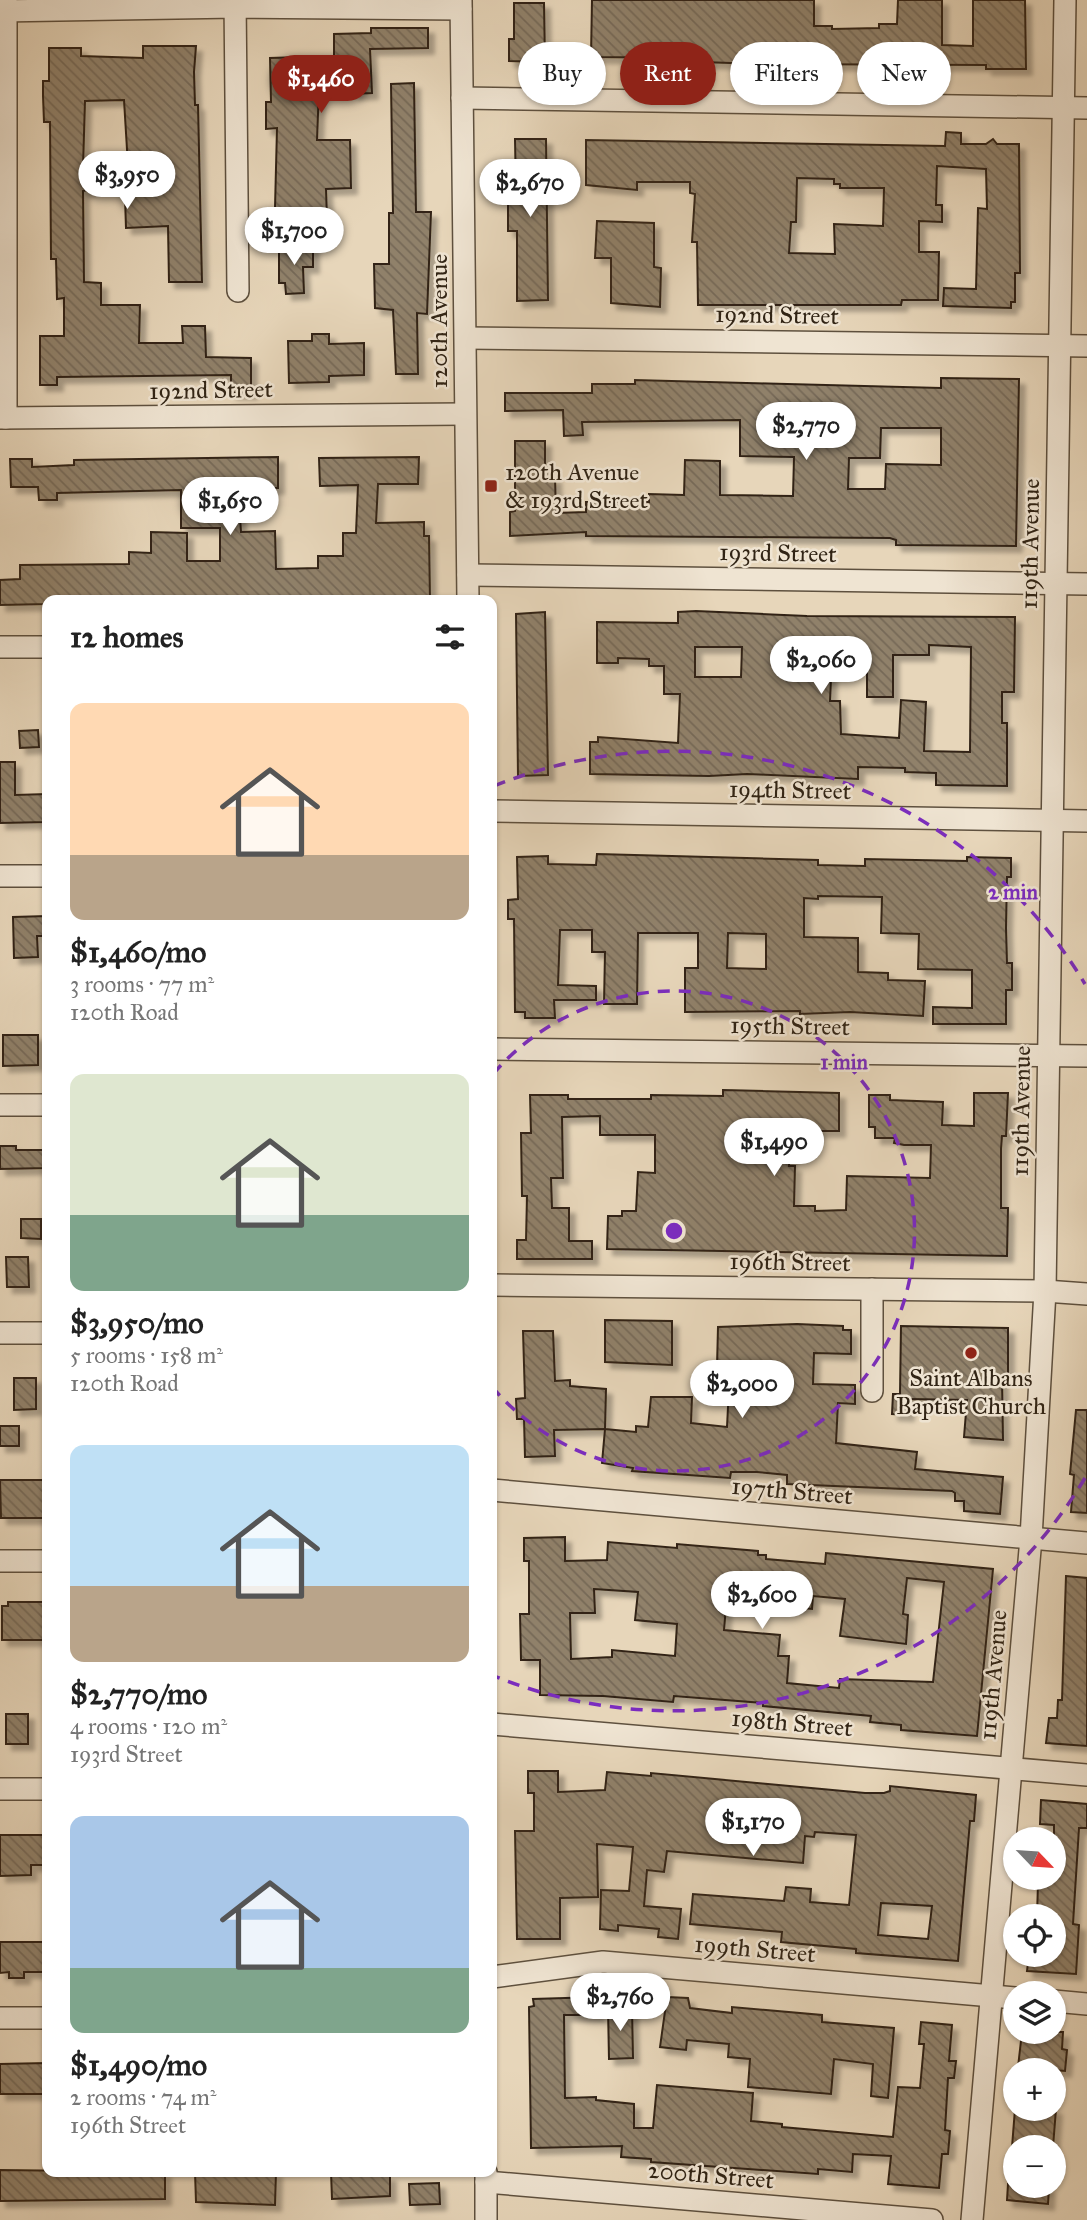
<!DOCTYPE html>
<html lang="en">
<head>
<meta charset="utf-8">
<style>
  body { margin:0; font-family:"IM FELL Great Primer",serif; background:#f6f6f6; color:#222; height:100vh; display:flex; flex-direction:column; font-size:26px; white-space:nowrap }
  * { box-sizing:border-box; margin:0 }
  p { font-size:23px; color:#767676 }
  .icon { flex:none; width:38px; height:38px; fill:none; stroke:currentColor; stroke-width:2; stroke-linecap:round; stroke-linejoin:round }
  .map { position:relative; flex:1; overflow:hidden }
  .side { position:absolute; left:42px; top:595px; width:455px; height:1582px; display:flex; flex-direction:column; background:#fff; border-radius:14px; box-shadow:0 2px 5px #0004 }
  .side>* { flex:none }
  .top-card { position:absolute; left:518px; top:42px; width:464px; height:63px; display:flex; gap:14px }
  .needle { width:46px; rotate:115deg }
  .buttons { position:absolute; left:1003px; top:1827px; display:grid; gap:14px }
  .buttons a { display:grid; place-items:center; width:63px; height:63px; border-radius:50%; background:#fff; box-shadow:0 2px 5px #0004; font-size:35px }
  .price { position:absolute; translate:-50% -60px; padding:0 16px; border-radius:24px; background:#fff; color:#222; font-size:23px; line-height:46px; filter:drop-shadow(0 2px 4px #0008) }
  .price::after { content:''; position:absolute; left:50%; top:42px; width:21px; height:16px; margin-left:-10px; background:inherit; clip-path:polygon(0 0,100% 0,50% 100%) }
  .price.current { background:#8f2418; color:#fff }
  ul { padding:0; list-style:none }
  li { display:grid; align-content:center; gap:14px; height:371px; padding:0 28px }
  li span { display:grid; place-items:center; height:217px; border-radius:14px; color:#555 }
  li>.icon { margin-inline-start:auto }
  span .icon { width:126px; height:126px; fill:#fffc; stroke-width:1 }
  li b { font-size:30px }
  h2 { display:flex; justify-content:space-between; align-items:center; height:84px; padding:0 28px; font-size:30px }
  .chip { padding:0 24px; border-radius:32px; background:#fff; box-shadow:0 2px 5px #0004; font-size:24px; line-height:63px }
  .chip.current { background:#8f2418; color:#fff }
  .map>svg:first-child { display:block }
  .building { fill:url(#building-back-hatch); stroke:#312415; stroke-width:2; fill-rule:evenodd; filter:url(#shadow) }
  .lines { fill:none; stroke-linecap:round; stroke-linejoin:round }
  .minor-casing { stroke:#5e503e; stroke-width:24 }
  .minor { stroke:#efe4d2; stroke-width:21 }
  .ring { fill:none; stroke:#7b2cbf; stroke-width:3.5; stroke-dasharray:12 9 }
  .poi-dot { fill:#8f2418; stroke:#efe4d2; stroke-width:2.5 }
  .labels { text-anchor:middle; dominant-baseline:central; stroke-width:5; stroke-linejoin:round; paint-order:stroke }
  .street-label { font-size:24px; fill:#312415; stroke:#efe4d2 }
  .poi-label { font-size:24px; fill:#312415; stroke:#efe4d2; text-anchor:start }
  .centre { fill:#7b2cbf; stroke:#efe4d2; stroke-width:3.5 }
  .ring-label { font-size:21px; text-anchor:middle; font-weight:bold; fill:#7b2cbf; stroke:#efe4d2; stroke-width:5; stroke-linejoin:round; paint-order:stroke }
</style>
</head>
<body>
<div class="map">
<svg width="1087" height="2220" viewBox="0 0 1087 2220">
  <defs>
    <pattern id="building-back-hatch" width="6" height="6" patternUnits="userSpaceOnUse" patternTransform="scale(1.75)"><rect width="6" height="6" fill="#90816b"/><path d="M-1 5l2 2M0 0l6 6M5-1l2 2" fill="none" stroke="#766957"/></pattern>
    <filter id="shadow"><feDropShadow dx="6" dy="6" stdDeviation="2" flood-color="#0004"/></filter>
  </defs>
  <rect width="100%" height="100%" fill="#e7d6ba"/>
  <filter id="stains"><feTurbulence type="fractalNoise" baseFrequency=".00286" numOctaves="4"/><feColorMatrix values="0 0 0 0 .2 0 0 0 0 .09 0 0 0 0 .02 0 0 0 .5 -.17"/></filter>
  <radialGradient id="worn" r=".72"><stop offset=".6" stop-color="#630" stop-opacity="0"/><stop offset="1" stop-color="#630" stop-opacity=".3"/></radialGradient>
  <g class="building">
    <path d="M592,0H814V26H832V29L879,28V24H897L898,0H942V45L973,46V0H1025L1026,69H986V65L759,64L702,62V58L591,57Z"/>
    <path d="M514,3H544L545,62L509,61V39H514Z"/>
    <path d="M371,28H428V48L370,49L372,93L353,94L352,87L319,88L317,140H350L351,188L326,189L327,219H305V208H275L277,128L266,129V102H271L270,58L334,56V34L371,33Z"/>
    <path d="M143,46H196L194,72L195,105H198L202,282H169L168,226L126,228L124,167L128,166L124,100L85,101L83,167H91L92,189L83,191L84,282L101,283V305H140L139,343H183L182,326H205L206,357L251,358V393H231V375L57,377V385H40V336H64V298L57,299L56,259H51L50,122H44L43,96V81H49V48H81V56L143,58Z"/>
    <path d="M414,83L416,212H431L427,314L417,313L418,374H396L393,310L375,308L374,264H389V213H393L391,84Z"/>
    <path d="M946,132L961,133V144H986L993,139L997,144H1019L1020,273H1015V302H1011V308L943,306L944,288L976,289L978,208L987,209L986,169L937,166L936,205H942V222L919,221V252H939L938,300H902L901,305H698L697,242H692L695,194L690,193V182H637V190L586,185V140L945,146ZM797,178L834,179V184H840V188H884L883,226L834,224L835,254L789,253L791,222H796Z"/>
    <path d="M515,139H546L548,300L517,301V231H508V193H516Z"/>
    <path d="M597,221L654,223V267L661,268L660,307L611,303V258H595Z"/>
    <path d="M313,245V267H303L304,293L286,294L285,283H279V246Z"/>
    <path d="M312,334H329V344L364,343V375L329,376V382L289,383L288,341H312Z"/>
    <path d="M941,378L1019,379L1016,546L896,545V540L890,538L586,536V532L510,536V512L515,511V441H545V478L555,477L556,513L586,512V502H649V494L684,495L685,460L720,461V495L793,496L794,457L740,456V420L582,422L583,435L564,436L563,410L505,411V393H592V384H635V380L941,388ZM881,428H941V465L886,464L885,489H848L849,458H880Z"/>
    <path d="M278,457V488H238L241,532L275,531L276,569L318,568V556H343V533H356L358,485L320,486L319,458L419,457L418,484H378L376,523L424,522V536H429L430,600H47V604L0,605V580L20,579V565L129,564V552L151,553V532L187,533V561H220V528H181V490L57,493V500H39L38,487H11L10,459H32V467L74,465V460Z"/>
    <path d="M696,611L807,616L1015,617L1014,692H1002V723H1007V786L936,785V773L905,772V768L858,767V779L747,774L709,776L590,774V742H598V737L678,743L680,694H664V666H649V659L618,658V663H597V622L678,623V612ZM929,645L971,647L970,752L924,751L926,702L901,700L899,738L841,734L840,701H830L832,657H867V697H893V655H929ZM695,647H742L741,677H695Z"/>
    <path d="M545,612L548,775L518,776L516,614Z"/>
    <path d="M38,730L39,747L20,748L19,731Z"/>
    <path d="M0,762H15V795L47,794V822L0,823Z"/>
    <path d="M597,854L818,860V865L865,866V859L967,861V857L1011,858V877H1007L1006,928L1007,963H1012V990H1006V1024H933V1007L972,1008V970L918,969L919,934L881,933L882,897L818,896V899L804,898V937L858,938V972L888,973V980L925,981L923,1016L850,1012L800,1014V1011L685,1012V968H698V933H638L637,1004H604L605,952H592V930H560L558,985L596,986V1000H554L555,1018H525V1012H515L514,919H508V900L518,899L517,857L548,856V864L596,865ZM728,933L766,934V969L727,968Z"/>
    <path d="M47,916V936H37L38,957L14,958L13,917Z"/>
    <path d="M3,1035H38V1065L3,1066Z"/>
    <path d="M723,1090L839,1093V1131H816V1136L797,1137V1143H790L789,1166H795L794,1206H815V1211L846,1210L847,1176L930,1178L931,1145H904L894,1143L895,1138H875V1127H869V1095H890V1100L943,1102L942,1125L974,1126V1093H1008L1006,1136H1002L1001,1149V1208H1008L1007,1256L607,1249L608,1216H622V1211H636L638,1172L655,1173V1135H600V1116L562,1117L563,1178H551L552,1208H569V1241H592V1259H517V1240H526L527,1196H522L521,1133H531L530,1095H568V1099H651V1095L723,1096Z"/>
    <path d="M0,1146H16V1150H47V1168L0,1169Z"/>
    <path d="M21,1219H41V1239L21,1238Z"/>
    <path d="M6,1257H28L29,1287H7Z"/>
    <path d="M605,1320L672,1321V1365L605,1362Z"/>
    <path d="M797,1324L843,1326V1330H851V1354L814,1353L813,1384L855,1385V1404L838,1403L836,1443L917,1452L915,1469L1003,1477L1000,1514L964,1511V1501H955V1493L952,1491L787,1484V1475L757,1472H731L730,1478L632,1471L633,1468L602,1463L605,1429L554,1430L555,1456L525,1457L524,1419H517L516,1399L525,1398L523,1331H553L555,1381L570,1380V1386L606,1389L605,1429L636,1432V1426L648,1427L651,1397H692L691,1423L727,1427L730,1367H717L718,1327Z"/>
    <path d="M901,1326L1008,1328V1378H1002L1003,1440L964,1437L967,1400L909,1399L908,1415L892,1414L893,1394H900Z"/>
    <path d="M14,1378H36V1409L14,1410Z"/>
    <path d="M1076,1410H1087V1513L1071,1512L1074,1475L1070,1474Z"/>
    <rect x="0" y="1426" width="19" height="20"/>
    <path d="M0,1480H47V1518H1Z"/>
    <path d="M565,1537V1561L607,1560L608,1542L677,1548V1544L758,1551V1555H766V1559L825,1564L826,1553L993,1569L977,1736L901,1730V1725L870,1722L871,1716L763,1706V1703L674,1696L673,1702L603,1696L540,1695V1660H521L520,1614H529V1561H524V1538ZM907,1578L944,1582L933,1682L840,1679L839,1688L787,1683L789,1656H778L780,1635L724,1630L728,1583L772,1586L771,1605L812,1609L813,1596L845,1599L840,1636L906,1644L908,1615L903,1614ZM594,1589L638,1592L635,1620L677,1624L675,1656L612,1650V1657L571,1659L570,1613H595Z"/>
    <path d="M1066,1576L1087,1578V1746L1046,1743L1049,1718H1057L1058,1700H1062Z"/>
    <path d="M8,1602H47V1640H2V1606H8Z"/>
    <rect x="6" y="1714" width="22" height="30"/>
    <path d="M528,1771H558V1792L605,1790L607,1772L651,1776V1773L865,1793H884L890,1791V1786L976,1795L974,1821H970L958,1961L856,1953V1949L781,1942L782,1932L690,1924L693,1894L784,1901L786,1887L811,1889L810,1902L849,1905L856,1835L815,1832L814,1837L805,1836L803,1863L667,1851L664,1872L647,1870L644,1906L681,1909L678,1939L658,1937L659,1929L618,1925V1931L600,1929L601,1890L629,1891L633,1847L597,1844L598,1897L560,1898V1939H517L515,1831H534V1793H528ZM881,1903L932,1906L928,1939L878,1935Z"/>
    <path d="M1041,1800L1087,1804V1828H1079L1073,1924L1079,1925L1076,1974L1027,1971L1029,1955H1054V1916H1037L1038,1883L1041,1884V1878H1054V1825L1040,1824Z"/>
    <path d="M0,1835H47V1865H31V1875L0,1876Z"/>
    <path d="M0,1942H47V1972H24V1978H9V1972L0,1973Z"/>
    <path d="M598,1997V2015H564L565,2098L596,2097V2100L634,2104V2128H653L657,2085L753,2093L751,2121L782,2124V2127L893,2137L898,2087L920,2088L924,2044H919L921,2022L952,2025L949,2061H956L954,2078H948L945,2130L950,2131L948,2154H942L939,2188L888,2184L891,2156L853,2154L852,2172L818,2169V2174L651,2162V2159L621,2157L622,2146L531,2148L529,2007L534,2006L533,1999Z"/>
    <path d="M667,1997L688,1998L690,2008L732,2013V2007L822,2015V2022L894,2028L888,2098L871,2096L873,2064L834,2059L831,2094L748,2087L750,2059L728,2057L729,2044L687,2040L686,2050L660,2047Z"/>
    <path d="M608,2008H632L633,2058L609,2059Z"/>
    <path d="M1022,2032H1063L1062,2049L1067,2050L1065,2071L1018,2067Z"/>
    <path d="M47,2063V2094H0V2064Z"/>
    <path d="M1015,2109H1056L1053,2147H1012Z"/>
    <path d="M0,2170L165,2172V2199L0,2201Z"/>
    <path d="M195,2172H276L275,2205L196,2202Z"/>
    <path d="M331,2172L390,2176V2196L332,2199Z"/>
    <path d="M439,2183L440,2204L410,2205L409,2184Z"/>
    <path d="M1008,2184L1049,2188L1048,2204L1007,2200Z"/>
  </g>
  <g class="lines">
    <g class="minor-casing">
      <g id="minor">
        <path d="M6,0V418"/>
        <path d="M235,0L238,291"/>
        <path d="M461,0L468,600"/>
        <path d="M0,11L235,7L461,9"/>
        <path d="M462,98L1087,108"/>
        <path d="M466,338L1087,346"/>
        <path d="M0,418L465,414"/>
        <path d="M468,575L1087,584"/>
        <path d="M0,647H47"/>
        <path d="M492,811L1087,821"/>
        <path d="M0,876H47"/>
        <path d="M492,1049L1087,1056"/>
        <path d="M0,1105H47"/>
        <path d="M492,1285L1045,1291L1087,1294"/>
        <path d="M0,1333H47"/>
        <path d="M872,1391V1289"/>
        <path d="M492,1490L1087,1543"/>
        <path d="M0,1561H47"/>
        <path d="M492,1724L1087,1775"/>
        <path d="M0,1789H47"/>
        <path d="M492,1977L603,1962L1015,1998"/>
        <path d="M1054,2001L1087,2004"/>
        <path d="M0,2018H47"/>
        <path d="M486,2182L932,2220"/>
        <path d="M486,2220V2172"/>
        <path d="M972,2220L1031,1538L1045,1291L1065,0"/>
      </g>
    </g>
    <use href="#minor" class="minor"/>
  </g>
  <g class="ring">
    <path d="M493 1074A240 240 0 1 1 493 1388"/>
    <path d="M1085 1478A480 480 0 0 1 494 1676M494 786A480 480 0 0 1 1085 984"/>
  </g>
  <g class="poi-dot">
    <rect x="484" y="479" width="14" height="14" rx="3.5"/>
    <circle cx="971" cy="1353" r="7"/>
  </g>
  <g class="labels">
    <g class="street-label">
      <text transform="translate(777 315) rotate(1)">192nd Street</text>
      <text transform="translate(439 321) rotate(-90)">120th Avenue</text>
      <text transform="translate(211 390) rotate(-1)">192nd Street</text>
      <text transform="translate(1030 544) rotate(-89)">119th Avenue</text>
      <text transform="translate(778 553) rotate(1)">193rd Street</text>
      <text transform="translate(790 790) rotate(1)">194th Street</text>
      <text transform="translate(790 1026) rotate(1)">195th Street</text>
      <text transform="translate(1021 1111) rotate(-89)">119th Avenue</text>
      <text transform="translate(790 1262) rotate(1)">196th Street</text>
      <text transform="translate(792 1491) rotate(5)">197th Street</text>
      <text transform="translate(993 1675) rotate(-85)">119th Avenue</text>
      <text transform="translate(792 1723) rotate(5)">198th Street</text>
      <text transform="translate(755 1949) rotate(5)">199th Street</text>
      <text transform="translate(711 2175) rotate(5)">200th Street</text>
    </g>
    <g class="poi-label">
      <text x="505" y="472">120th Avenue<tspan x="505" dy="28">&amp; 193rd Street</tspan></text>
      <text x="971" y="1378" text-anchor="middle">Saint Albans<tspan x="971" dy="28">Baptist Church</tspan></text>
    </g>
  </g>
  <circle cx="674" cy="1231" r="10" class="centre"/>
  <g class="ring-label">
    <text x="1013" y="899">2 min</text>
    <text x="844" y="1069">1 min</text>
  </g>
  <rect width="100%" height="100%" filter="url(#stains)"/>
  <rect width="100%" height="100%" fill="url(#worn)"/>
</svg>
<div class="buttons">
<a><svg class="needle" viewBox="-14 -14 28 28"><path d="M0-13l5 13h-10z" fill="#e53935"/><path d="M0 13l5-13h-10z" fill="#767676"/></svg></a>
<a><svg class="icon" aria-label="locate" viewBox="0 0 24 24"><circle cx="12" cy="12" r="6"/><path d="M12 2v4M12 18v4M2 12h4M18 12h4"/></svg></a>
<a><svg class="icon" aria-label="layers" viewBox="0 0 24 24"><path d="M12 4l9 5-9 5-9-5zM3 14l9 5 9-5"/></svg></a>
<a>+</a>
<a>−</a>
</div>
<b class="price current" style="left:321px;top:115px">$1,460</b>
<b class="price" style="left:127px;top:211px">$3,950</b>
<b class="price" style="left:530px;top:219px">$2,670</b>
<b class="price" style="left:294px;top:267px">$1,700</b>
<b class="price" style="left:806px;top:462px">$2,770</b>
<b class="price" style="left:230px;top:537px">$1,650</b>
<b class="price" style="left:821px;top:696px">$2,060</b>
<b class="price" style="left:774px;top:1178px">$1,490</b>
<b class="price" style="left:742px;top:1420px">$2,000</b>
<b class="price" style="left:762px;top:1631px">$2,600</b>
<b class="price" style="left:753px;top:1858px">$1,170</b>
<b class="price" style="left:620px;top:2033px">$2,760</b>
<div class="top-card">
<a class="chip">Buy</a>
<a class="chip current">Rent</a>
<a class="chip">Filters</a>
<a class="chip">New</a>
</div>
<section class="side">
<h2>12 homes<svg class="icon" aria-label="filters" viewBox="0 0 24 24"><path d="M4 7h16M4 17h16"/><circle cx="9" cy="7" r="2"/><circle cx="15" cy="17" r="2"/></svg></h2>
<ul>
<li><span style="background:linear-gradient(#ffd9b3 70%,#b9a48a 0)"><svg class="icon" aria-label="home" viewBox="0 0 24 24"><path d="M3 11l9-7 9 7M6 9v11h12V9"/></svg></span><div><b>$1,460/mo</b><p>3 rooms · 77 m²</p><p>120th Road</p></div></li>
<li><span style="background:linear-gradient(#dfe7d0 65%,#7fa58c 0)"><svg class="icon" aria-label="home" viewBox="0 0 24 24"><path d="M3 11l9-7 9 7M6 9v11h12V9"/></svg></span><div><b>$3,950/mo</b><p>5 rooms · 158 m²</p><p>120th Road</p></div></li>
<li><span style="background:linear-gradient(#bfe0f5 65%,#b9a48a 0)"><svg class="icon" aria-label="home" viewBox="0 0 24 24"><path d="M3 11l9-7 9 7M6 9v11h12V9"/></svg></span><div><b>$2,770/mo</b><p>4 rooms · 120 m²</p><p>193rd Street</p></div></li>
<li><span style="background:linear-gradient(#a9c7e8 70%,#7fa58c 0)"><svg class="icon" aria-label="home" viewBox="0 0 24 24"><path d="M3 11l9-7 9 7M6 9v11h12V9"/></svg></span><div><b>$1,490/mo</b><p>2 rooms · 74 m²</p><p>196th Street</p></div></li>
</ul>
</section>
</div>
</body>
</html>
